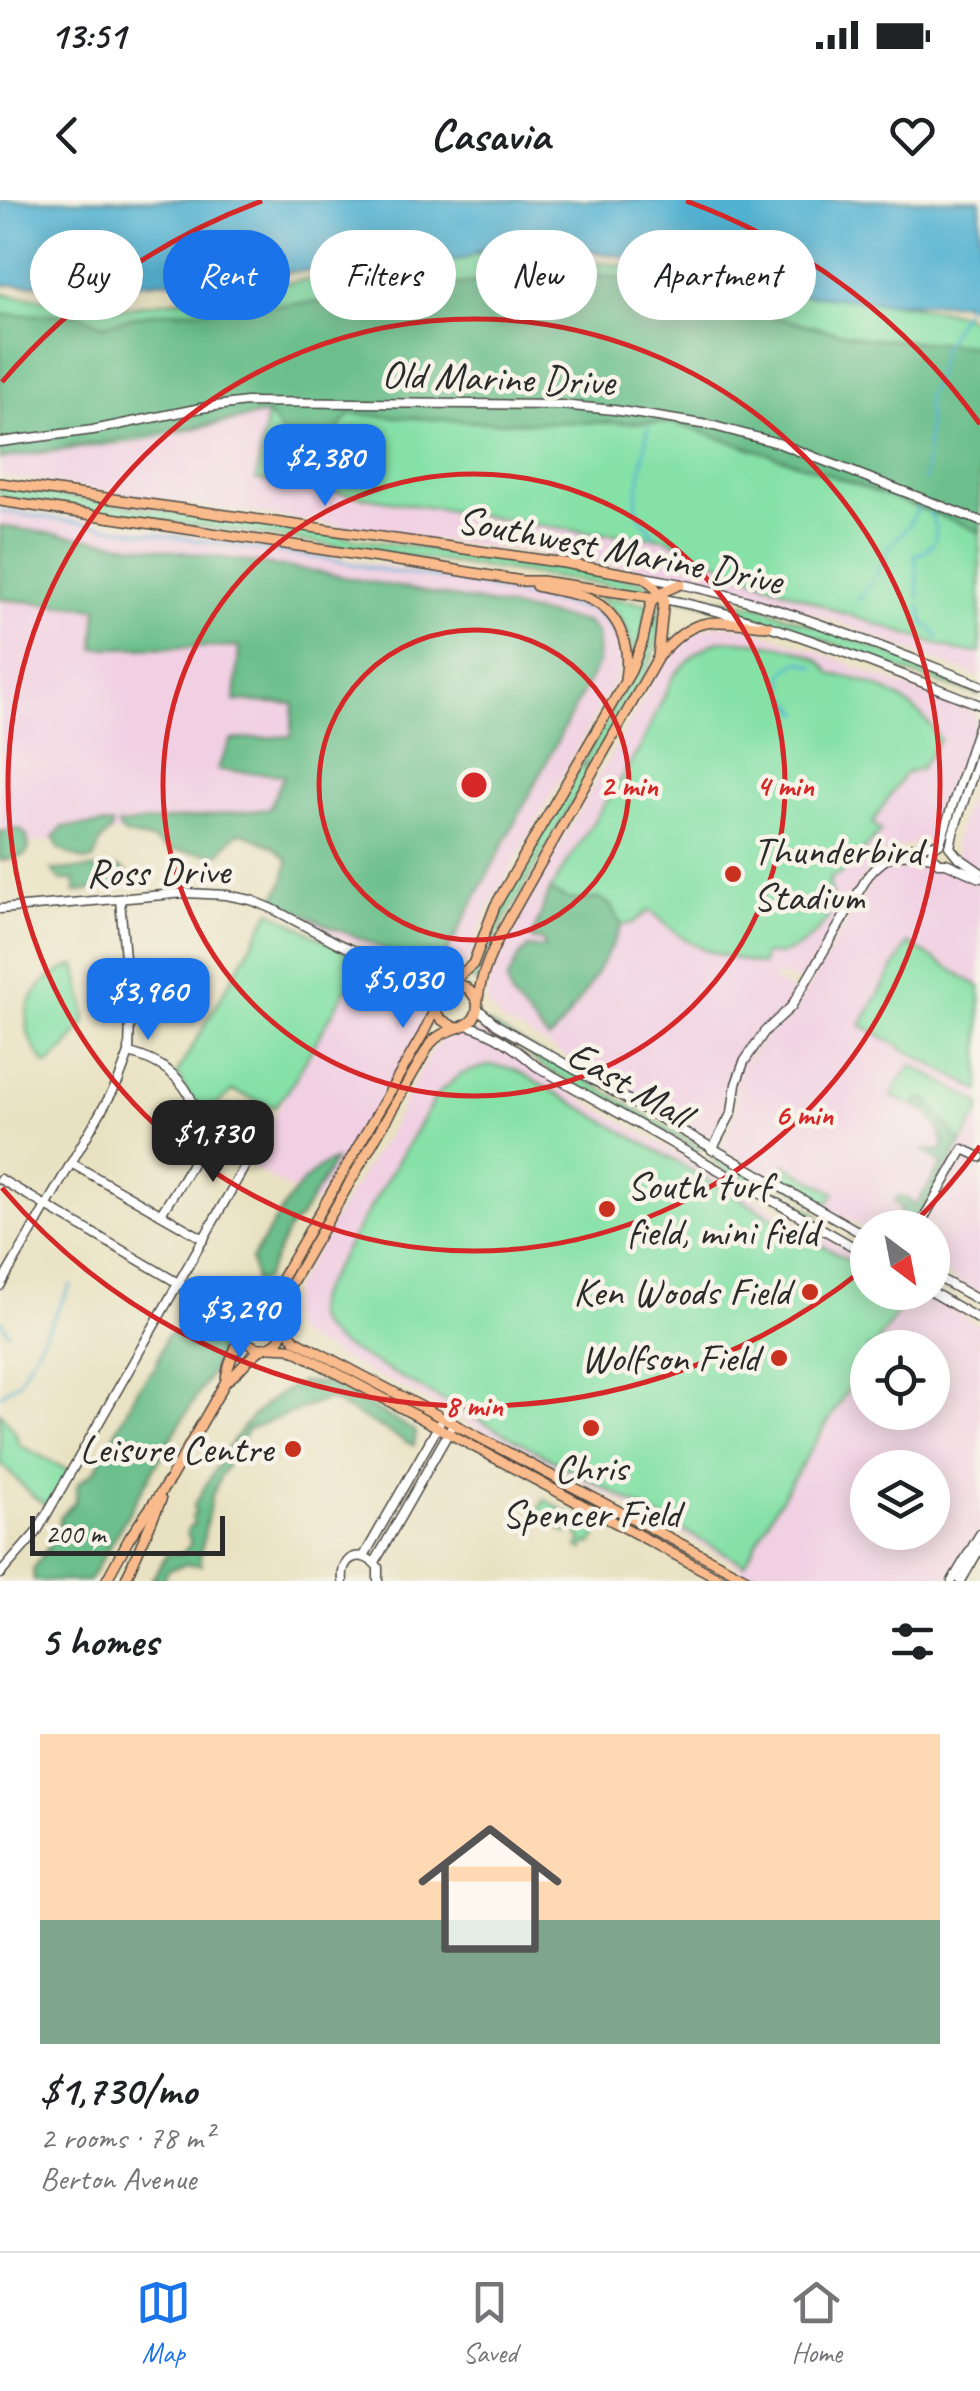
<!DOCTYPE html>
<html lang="en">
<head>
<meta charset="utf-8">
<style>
  body { margin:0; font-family:Caveat,sans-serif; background:#f2f2f2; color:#202124; height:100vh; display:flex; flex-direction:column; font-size:38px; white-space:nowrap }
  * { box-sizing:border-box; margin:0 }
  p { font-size:32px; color:#757577 }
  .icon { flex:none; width:55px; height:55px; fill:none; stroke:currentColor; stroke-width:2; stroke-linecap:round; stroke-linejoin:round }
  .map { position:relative; height:1381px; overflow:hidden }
  .panel { display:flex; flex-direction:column; background:#fff; flex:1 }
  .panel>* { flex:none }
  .banner { position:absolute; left:30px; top:30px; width:920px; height:90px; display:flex; gap:20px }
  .needle { width:65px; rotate:148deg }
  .buttons { position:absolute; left:850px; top:1010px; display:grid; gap:20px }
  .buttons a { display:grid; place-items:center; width:100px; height:100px; border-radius:50%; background:#fff; box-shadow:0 5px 25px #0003; font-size:50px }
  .scale { position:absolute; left:30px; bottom:25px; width:195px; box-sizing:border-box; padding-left:10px; border:5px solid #2b2b2b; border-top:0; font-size:28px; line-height:35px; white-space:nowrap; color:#2b2b2b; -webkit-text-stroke:8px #f7f3e8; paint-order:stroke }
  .price { position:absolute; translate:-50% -85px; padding:0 22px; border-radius:20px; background:#1a73e8; color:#fff; font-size:32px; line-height:65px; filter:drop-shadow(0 2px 5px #0008) }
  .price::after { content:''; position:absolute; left:50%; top:60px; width:30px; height:22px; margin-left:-15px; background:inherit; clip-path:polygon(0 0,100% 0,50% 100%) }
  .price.active { background:#222; color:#fff }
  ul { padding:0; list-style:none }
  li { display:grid; align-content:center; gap:20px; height:530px; padding:0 40px }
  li+li { border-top:2px solid #e0e0e0 }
  li span { display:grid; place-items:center; height:310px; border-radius:0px; color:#555 }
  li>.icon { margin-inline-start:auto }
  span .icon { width:180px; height:180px; fill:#fffc; stroke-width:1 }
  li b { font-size:42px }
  h2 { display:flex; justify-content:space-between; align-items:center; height:120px; padding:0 40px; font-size:42px }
  .chip { padding:0 35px; border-radius:45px; background:#fff; box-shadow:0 5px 25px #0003; font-size:35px; line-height:90px }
  .chip.active { background:#1a73e8; color:#fff }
  .status { display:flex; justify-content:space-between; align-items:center; height:70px; padding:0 50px; background:#fff; direction:ltr }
  .status svg { height:28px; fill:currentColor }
  header { display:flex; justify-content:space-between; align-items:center; height:130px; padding:0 40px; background:#fff; font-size:45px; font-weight:600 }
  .menu { display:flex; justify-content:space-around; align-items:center; height:140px; border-top:2px solid #e0e0e0; background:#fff; font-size:28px; color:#757577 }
  .menu a { display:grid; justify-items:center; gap:5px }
  .menu .active { color:#1a73e8 }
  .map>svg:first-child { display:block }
  .built { fill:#f1d0e3; fill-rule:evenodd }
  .green { fill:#86e1a7; stroke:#588669; stroke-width:2.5; fill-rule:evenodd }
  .forest { fill:#6cbf8c; stroke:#4c755c; stroke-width:2.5 }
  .water { fill:#53b2d2; stroke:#3f6e7e; stroke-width:2.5 }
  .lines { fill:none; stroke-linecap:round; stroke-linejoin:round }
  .stream { stroke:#53b2d2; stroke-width:2.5 }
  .minor-casing { stroke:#484642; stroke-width:11 }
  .major-casing { stroke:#484642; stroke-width:12 }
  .minor { stroke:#fff; stroke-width:8 }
  .major { stroke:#fabb8c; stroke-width:9 }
  .ring { fill:none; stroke:#d62828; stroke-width:5 }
  .poi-dot { fill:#c8321e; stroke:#f7f3e8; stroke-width:4 }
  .labels { text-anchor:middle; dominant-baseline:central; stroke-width:9; stroke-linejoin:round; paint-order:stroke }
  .street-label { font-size:40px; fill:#2b2b2b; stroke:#f7f3e8 }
  .poi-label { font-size:40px; fill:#2b2b2b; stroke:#f7f3e8; text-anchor:end }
  .centre { fill:#d62828; stroke:#f7f3e8; stroke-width:5 }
  .ring-label { font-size:30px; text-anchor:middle; font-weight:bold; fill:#d62828; stroke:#f7f3e8; stroke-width:9; stroke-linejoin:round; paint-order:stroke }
</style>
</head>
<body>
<div class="status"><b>13:51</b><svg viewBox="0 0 49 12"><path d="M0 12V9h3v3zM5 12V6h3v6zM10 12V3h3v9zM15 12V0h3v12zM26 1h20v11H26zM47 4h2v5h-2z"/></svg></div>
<header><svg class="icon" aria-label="back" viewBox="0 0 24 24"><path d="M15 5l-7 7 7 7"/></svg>Casavia<svg class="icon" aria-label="heart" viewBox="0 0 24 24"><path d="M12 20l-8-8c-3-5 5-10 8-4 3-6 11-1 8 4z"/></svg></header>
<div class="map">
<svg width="980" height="1381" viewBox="0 0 980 1381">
  <rect width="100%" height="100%" fill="#f7f3e8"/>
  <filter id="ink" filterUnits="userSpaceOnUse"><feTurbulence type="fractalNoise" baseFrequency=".01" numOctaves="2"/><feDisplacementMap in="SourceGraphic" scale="20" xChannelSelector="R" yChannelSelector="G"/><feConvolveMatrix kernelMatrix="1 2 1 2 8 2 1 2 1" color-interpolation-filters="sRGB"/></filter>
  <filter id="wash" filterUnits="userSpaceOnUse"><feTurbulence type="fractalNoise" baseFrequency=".0048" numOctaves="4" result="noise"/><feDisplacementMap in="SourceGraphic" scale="40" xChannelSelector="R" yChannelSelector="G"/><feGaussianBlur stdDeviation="2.25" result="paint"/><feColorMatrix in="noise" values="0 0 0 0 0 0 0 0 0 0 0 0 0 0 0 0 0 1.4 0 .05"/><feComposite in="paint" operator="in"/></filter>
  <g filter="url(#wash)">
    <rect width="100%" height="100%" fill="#e9e2c2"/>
    <g class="built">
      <path d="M268,214L980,333V478L840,423L752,393L741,386L710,383L509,349L490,348L0,276V258L136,241Z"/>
      <path d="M0,308L309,353L466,380L571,401L591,407L612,423L618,436L621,448L618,474L488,710L479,731L473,755L468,763L448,777L438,779L426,777L404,767L370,748L330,735L278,707L304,651L238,621L0,646Z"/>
      <path d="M720,425L744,427L806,447L921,493L972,511L977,521L940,636L935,641L905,646L892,651L872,666L861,680L802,782L775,775L774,781L795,794L783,813L758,835L727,914L713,937L707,939L525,833L501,822L487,802L486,789L491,767L504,742L662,465L673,450L688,437L698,431Z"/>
      <path d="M980,560V1094L933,1067L932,1028H868L867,1030L727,951L723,945L735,913L742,875L751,858L766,835L794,811L873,678L887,664L909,656L921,658L935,668H947L957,653L954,640Z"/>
      <path d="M362,761L409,788L422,800L425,813L424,821L411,848L315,1004L249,965L254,950Z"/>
      <path d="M467,831L488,834L558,882L557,885L691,961H695L702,968L867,1062L868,1092L921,1093L980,1126V1330L948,1381H761L751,1372L746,1373L739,1369L736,1364L504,1239L501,1242L498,1241L442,1208L434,1206L430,1202L382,1177L379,1178L318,1146L317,1148L298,1136L292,1130L288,1111L293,1089L372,956L384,941L431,850L444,838ZM868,1148H932V1212H868ZM868,1268H932V1332H868Z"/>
    </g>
    <g class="green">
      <path d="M0,0H980V112L967,103H894L964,114L980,128V453L958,451L834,410L735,370L665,338L584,332L256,280L267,214L136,241L0,258V94L124,108L413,63L141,83L0,85ZM501,39L537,42L651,61L727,80L505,50L475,54Z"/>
      <path d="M0,287L631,379L644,382L655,392L0,297Z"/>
      <path d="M674,391L758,406L860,442L964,483L980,495L912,474L790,427L734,410L666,394Z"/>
      <path d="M603,397L648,404L641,439L633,458C632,432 620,412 598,398Z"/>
      <path d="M655,405L659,406L658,437L649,466L592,568L583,563L641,458Z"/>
      <path d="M723,440C755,442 814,444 831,474C873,479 919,502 940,540L920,569L904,574L872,623L881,631L841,674L829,679L832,696L824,713L829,716C820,732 799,750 781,754C777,756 768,754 764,754L762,765C715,755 687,748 653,712L649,711L633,723L622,725L609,704L564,699L550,690L640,548L674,475L694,455L713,443Z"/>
      <path d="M581,565L590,571L492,742L476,782L468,777L480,762L496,714Z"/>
      <path d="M271,711L362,761L288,891L274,907L233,891L207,912L199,915L177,873Z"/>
      <path d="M908,743L980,787V891L861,825Z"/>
      <path d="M76,765L84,801L86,823C72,838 64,853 47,865C10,825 25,781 76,765Z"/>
      <path d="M486,822L701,947L702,948L697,950L664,932L651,928L544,867L514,843L483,826Z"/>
      <path d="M490,865L514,869L867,1071L868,1092L905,1093L910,1095L874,1147L868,1148L867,1158L772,1313L745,1364L334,1141C319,1127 309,1118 317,1097L438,893L461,874Z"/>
      <path d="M912,865L980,904V911L962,943L953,936L948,925L919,899L916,906L892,897L898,883Z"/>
      <path d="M714,956H717L820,1015L812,1016L716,965L713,960Z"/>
      <path d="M784,964L835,993L829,1002L823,1005L782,982L778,974Z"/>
      <circle cx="262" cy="1126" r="14"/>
      <path d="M0,1212L14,1230L20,1245L69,1271L47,1306L34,1297L0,1263Z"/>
      <path d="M545,1299L570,1315L600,1329L592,1344L587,1342L583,1350L578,1347L582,1340L579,1338L580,1335L570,1329L567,1333L542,1318L534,1330H530V1324Z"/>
    </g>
    <g class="forest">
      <path d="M568,70L643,82L703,101L864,138L980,146V333L962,324L803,265L674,223L480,222L351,214L339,228L328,293L268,214L0,259V115L79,114L102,125L153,113L363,99L389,103L430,88Z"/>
      <path d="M0,326L312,371L586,422L597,433L598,463L439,768L412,762L355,736L330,727L275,699L284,680L288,660L274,647L244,633L235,635L219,654L169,650L152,640L127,635L119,629L118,625L269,609L284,575L217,570L231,540L291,536L294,504L235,501L239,447L94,448L97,408L0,399Z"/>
      <path d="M112,624L111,631L101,641L93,660L86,661L60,650L53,637L63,627Z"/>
      <path d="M12,629H20L27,636L29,649L24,656L0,661V631L5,632Z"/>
      <path d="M121,668L128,675L129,681L123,686L75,692V680H60L52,670Z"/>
      <path d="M550,690C570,703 577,701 600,698L609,704L622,725C602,765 579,807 549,840L512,798L507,781L517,760L528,747L541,748L545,746L543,741L531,739Z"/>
      <path d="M919,899L927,900C940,914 948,931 962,943L913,1027H889L894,1025L902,1009L894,1001L900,995L917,1004L942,964L924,951L940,950L944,946C940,927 933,914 916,906Z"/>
      <path d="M335,960L300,1018L289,1028L264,1080L255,1082L251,1060C270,1031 300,969 335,960Z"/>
      <path d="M188,1108C207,1115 222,1123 221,1145C220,1163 192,1203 182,1220C151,1274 120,1327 89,1381H34L33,1369L57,1335L61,1316L75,1302L78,1283L95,1271L138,1189L156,1166L166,1136L177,1130Z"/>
      <path d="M302,1182L329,1184L416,1232L414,1246L328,1199L248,1229L221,1275L211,1298L200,1357L202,1365L186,1364L168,1370L162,1381H151L167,1354H182L191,1343L187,1332L189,1327L194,1325L192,1316L196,1312L193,1307C224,1256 244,1207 302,1182Z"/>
    </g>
    <path class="water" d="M0,0H980V112L967,103H886L785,93L651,61L537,42L501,39L464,59L141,83L0,85Z"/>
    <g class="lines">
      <g class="stream">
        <path d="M648,228L636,302L639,315L654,335"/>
        <path d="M925,281L928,224L926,198L935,180L942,149L968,103"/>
        <path d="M929,310L936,329L935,340"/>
        <path d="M0,311L333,360L390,372L452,380L586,409"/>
        <path d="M919,398L915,355L924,352L933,343"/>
        <path d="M858,400L872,382L885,359L888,348L907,328L919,306"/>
        <path d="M920,405L924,424L932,429L938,438"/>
        <path d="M592,411L609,425L614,433"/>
        <path d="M785,488L783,476L787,469L800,461L815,467"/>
        <path d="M787,496L801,514"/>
        <path d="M0,1120L8,1132"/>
        <path d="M0,1195L19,1181L71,1085"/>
      </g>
    </g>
  </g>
  <g filter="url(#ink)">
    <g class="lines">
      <g class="minor-casing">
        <g id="minor">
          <path d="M0,242L93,230L201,208L246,202L561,205L614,210L714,226L778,243L980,321"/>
          <path d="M643,377C761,396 869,442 980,485"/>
          <path d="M664,399C773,420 876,465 980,505"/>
          <path d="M980,521L940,643L934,647L931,654L938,663H946L980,678"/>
          <path d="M949,646L957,656L980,672"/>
          <path d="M950,647L953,633L980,553"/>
          <path d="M897,655L918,654L932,657"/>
          <path d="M0,709L186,693L226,695L251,700L273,709L339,744L365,755L377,757L412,776L446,786"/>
          <path d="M365,755C387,776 415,782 433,808"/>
          <path d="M477,808L497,825L868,1037"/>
          <path d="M466,825C495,833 514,847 536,866L868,1055"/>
          <path d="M129,853C165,862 191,883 198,921C199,928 201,937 200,944C196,962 171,997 161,1014"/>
          <path d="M712,950L732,912L736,884L744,862L765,831L791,807L868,676C886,654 909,645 937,644"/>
          <path d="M71,963L204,1039"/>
          <path d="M0,979L178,1083L215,1101L252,1106"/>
          <path d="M918,1028L963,949L980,957"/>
          <path d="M932,1074L980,1101"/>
          <path d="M0,1086L118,882L129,853L130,816L120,700"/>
          <path d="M932,1092L980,1120"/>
          <path d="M215,1101L240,1126"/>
          <path d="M364,1356L439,1225"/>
          <path d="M375,1362L454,1223"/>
          <path d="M0,1374L36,1333L254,950"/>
          <path d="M343,1381C340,1356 362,1348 378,1367V1381"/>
          <path d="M952,1381L980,1334"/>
          <path d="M961,1381L980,1348"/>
        </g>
      </g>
      <g class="major-casing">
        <g id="major">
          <path d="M0,283L564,363L643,377L652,384L664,399"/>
          <path d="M0,301L438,367L522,381H541L664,399"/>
          <path d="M536,386C551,390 568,392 584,397C619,409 631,444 625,478"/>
          <path d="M660,455C698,410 718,423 768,426"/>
          <path d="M450,784L473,764L495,706L631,471L643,440L651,403L660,393L681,384"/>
          <path d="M454,827L442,820L434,811C434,779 465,774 477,802"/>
          <circle cx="262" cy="1126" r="22"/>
          <path d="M261,1104L274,1092L423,834L434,811"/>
          <path d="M281,1114L288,1089L430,844C445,827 461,831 471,821C478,815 477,807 478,799C481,774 491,753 502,731L658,457L664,399"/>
          <path d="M284,1125L295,1140L751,1381"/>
          <path d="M270,1147L290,1148L724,1381"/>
          <path d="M226,1181C226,1165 237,1149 241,1132"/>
          <path d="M106,1381L130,1337L170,1279L226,1181C241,1172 247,1156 264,1148"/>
          <path d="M125,1381L161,1300"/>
        </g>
      </g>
      <use href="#minor" class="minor"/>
      <use href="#major" class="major"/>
    </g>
  </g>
  <g class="ring">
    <circle cx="474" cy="585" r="155"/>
    <circle cx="474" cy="585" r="311"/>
    <circle cx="474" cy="585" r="466"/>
    <path d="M980 946A621 621 0 0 1 913 1024M865 1068A621 621 0 0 1 2 988M2 182A621 621 0 0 1 262 1M686 1A621 621 0 0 1 980 224"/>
  </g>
  <g class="poi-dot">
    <circle cx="733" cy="674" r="10"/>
    <circle cx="607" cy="1009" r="10"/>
    <circle cx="810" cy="1092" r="10"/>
    <circle cx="779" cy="1158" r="10"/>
    <circle cx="591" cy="1228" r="10"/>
    <circle cx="293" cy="1249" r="10"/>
  </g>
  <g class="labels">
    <g class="street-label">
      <text transform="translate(498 178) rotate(2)">Old Marine Drive</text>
      <text transform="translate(620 350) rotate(11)">Southwest Marine Drive</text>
      <text transform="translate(158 672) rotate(-1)">Ross Drive</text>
      <text transform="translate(629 884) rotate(30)">East Mall</text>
    </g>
    <g class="poi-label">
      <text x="753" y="651" text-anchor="start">Thunderbird<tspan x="753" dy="46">Stadium</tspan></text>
      <text x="627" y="986" text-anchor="start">South turf<tspan x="627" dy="46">field, mini field</tspan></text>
      <text x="790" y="1092">Ken Woods Field</text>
      <text x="759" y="1158">Wolfson Field</text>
      <text x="273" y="1249">Leisure Centre</text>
      <text x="591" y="1268" text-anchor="middle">Chris<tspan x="591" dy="46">Spencer Field</tspan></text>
    </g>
  </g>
  <circle cx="474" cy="585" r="15" class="centre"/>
  <g class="ring-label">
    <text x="629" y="596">2 min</text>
    <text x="785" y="596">4 min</text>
    <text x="804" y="925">6 min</text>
    <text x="474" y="1216">8 min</text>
  </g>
</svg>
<div class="buttons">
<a><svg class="needle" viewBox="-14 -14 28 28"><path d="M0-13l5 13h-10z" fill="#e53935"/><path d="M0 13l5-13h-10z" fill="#757577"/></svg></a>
<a><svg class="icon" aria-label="locate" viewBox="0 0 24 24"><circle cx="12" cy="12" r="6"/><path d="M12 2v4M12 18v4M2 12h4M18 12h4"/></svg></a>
<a><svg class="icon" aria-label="layers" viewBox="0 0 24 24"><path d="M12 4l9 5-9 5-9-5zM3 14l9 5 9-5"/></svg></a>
</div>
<div class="scale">200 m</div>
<b class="price" style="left:325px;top:309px">$2,380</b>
<b class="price" style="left:403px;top:831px">$5,030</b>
<b class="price" style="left:148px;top:843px">$3,960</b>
<b class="price active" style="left:213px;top:985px">$1,730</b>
<b class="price" style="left:240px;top:1161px">$3,290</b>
<div class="banner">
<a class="chip">Buy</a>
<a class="chip active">Rent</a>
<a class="chip">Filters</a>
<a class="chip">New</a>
<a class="chip">Apartment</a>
</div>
</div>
<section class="panel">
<h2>5 homes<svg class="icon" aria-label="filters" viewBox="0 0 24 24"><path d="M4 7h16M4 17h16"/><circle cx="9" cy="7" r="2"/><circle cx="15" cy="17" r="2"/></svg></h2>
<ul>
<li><span style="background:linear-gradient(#ffd9b3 60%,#7fa58c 0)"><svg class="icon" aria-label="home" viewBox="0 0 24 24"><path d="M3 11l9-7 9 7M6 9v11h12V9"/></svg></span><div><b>$1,730/mo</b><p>2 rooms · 78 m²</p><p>Berton Avenue</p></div></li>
</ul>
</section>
<nav class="menu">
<a class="active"><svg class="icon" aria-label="map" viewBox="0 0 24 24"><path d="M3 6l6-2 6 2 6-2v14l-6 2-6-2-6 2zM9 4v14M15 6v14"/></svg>Map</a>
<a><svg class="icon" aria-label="saved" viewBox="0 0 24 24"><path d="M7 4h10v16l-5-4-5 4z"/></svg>Saved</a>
<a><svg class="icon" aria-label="home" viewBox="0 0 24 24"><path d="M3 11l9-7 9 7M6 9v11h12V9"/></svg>Home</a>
</nav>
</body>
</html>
